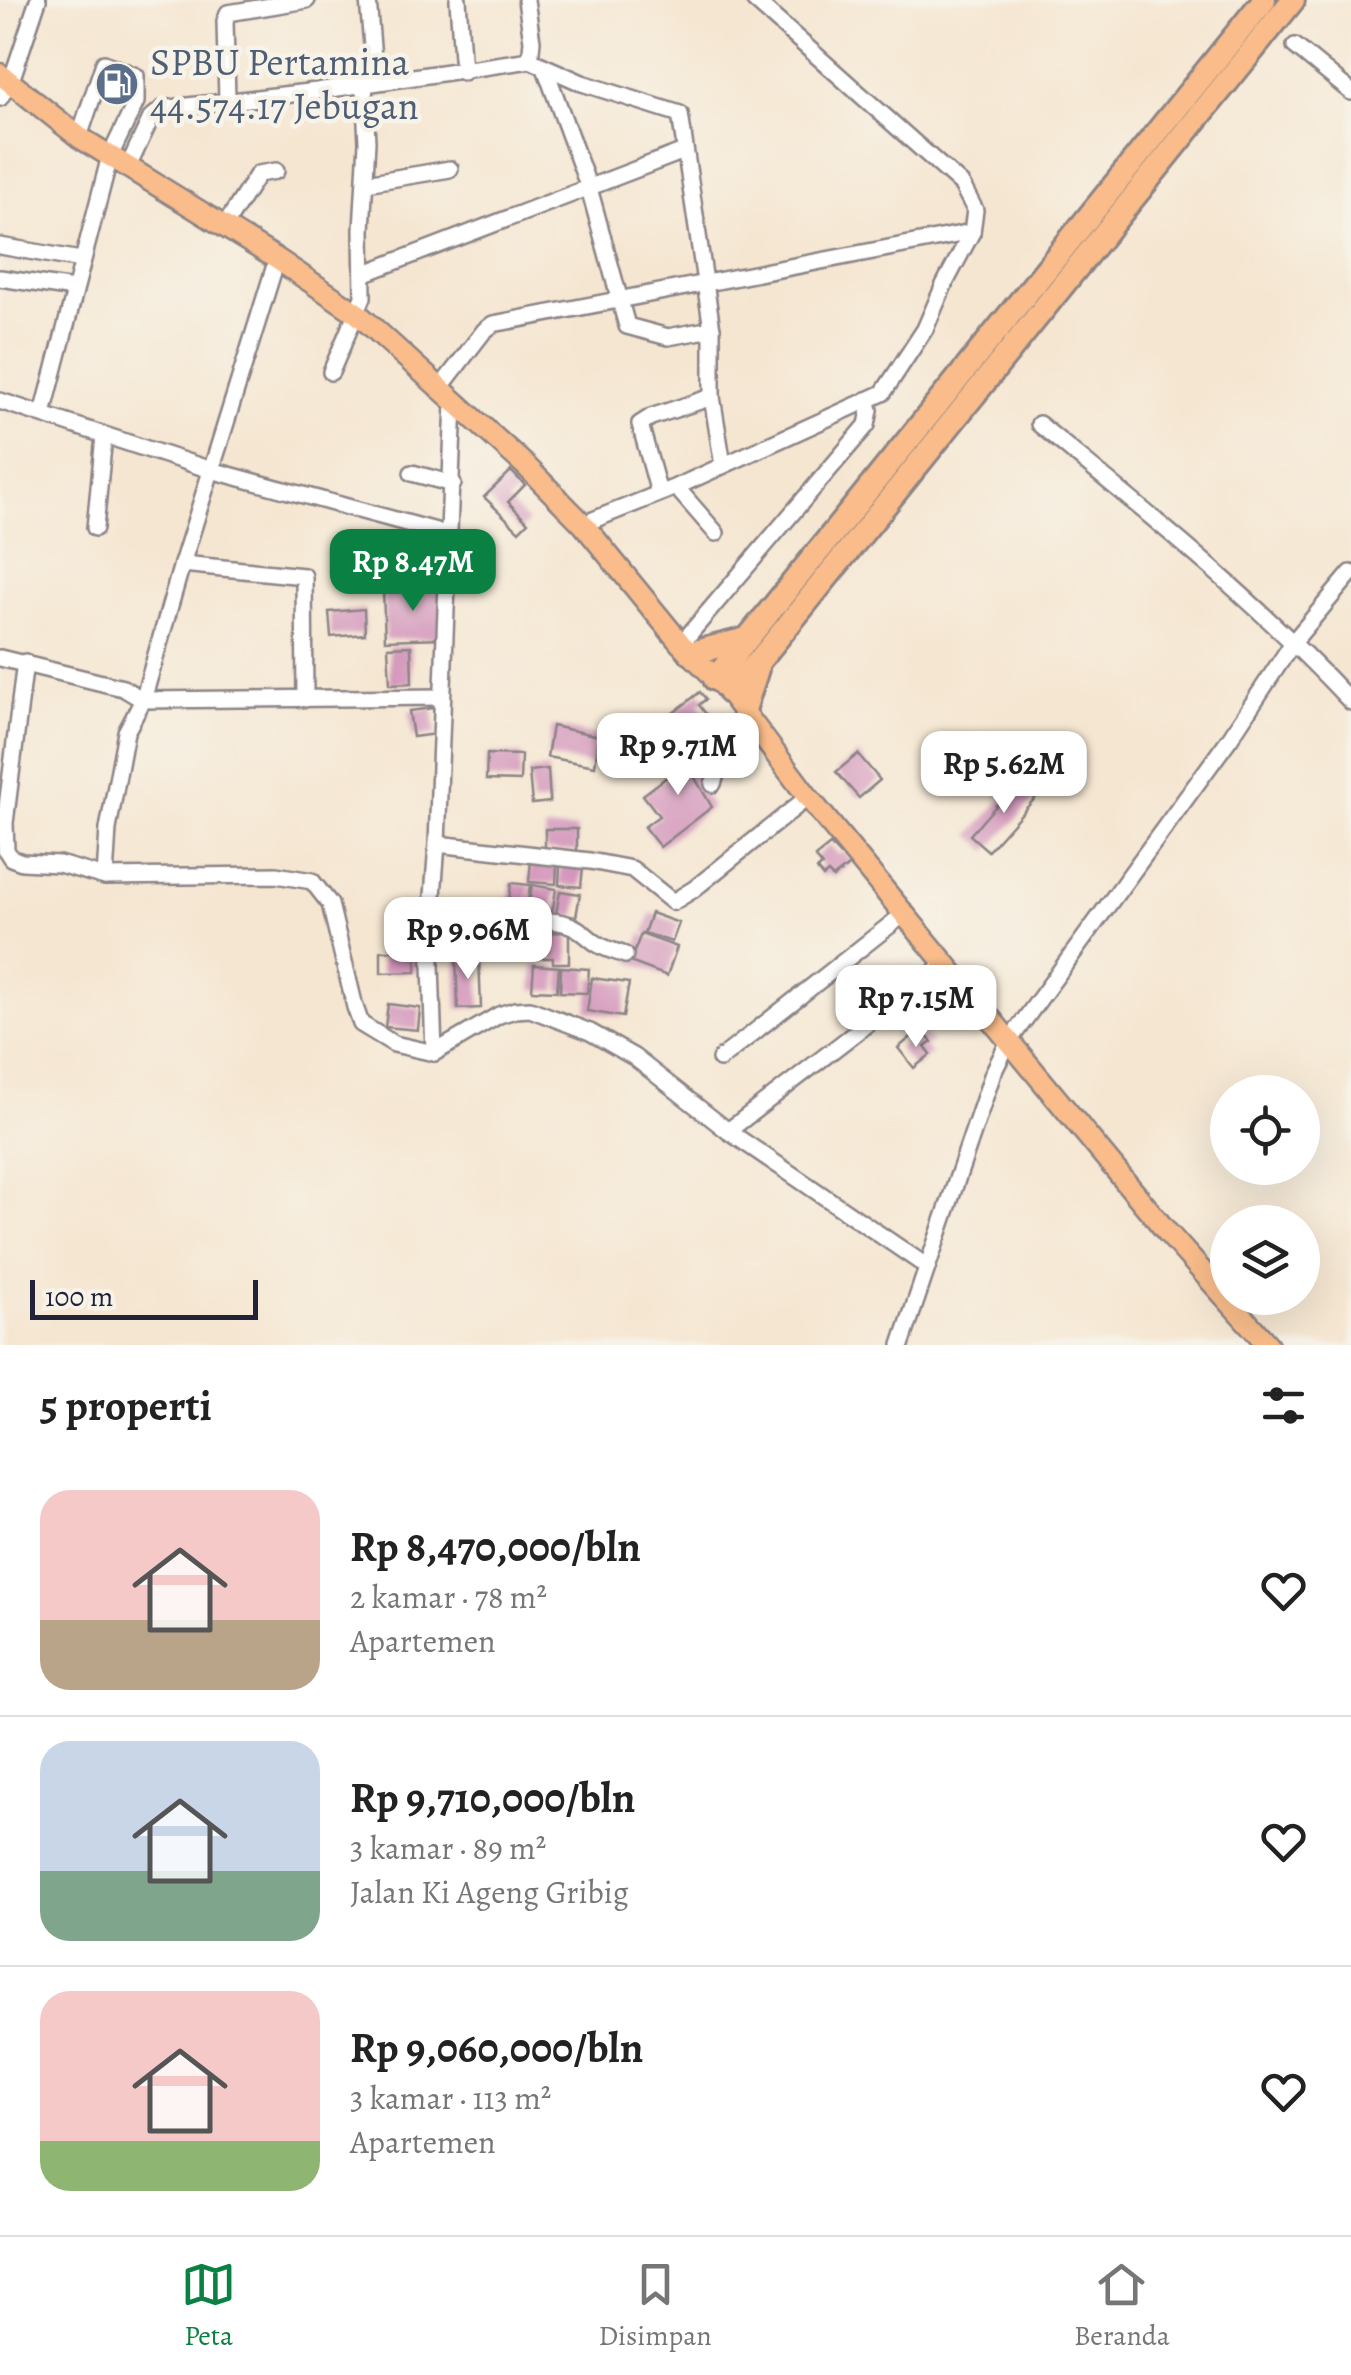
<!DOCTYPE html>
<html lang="id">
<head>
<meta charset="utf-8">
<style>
  body { margin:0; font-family:Alegreya,serif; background:#f2f2f2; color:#222; height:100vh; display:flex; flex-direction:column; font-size:38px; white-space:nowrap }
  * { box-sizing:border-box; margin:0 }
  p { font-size:32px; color:#767676 }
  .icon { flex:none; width:55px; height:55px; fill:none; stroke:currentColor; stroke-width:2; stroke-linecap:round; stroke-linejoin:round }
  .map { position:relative; height:1345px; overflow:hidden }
  .side { display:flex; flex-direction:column; background:#fff; flex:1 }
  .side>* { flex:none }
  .tools { position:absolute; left:1210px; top:1075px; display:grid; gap:20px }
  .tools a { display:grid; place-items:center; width:110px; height:110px; border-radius:50%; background:#fff; box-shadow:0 10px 40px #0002; font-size:50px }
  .scale { position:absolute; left:30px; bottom:25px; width:228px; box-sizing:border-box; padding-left:10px; border:5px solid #22223b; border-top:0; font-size:28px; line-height:35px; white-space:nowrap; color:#22223b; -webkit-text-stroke:8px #f7f3e8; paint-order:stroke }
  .price { position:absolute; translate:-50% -85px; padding:0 22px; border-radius:20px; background:#fff; color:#222; font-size:32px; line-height:65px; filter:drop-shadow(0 2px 5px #0008) }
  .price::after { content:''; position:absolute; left:50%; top:60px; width:30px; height:22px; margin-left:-15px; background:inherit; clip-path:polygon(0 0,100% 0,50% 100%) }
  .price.selected { background:#0b8043; color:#fff }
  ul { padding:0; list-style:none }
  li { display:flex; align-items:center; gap:30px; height:250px; padding:0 40px }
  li+li { border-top:2px solid #e0e0e0 }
  li span { display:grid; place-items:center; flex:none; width:280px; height:200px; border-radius:30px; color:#555 }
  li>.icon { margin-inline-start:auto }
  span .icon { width:120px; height:120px; fill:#fffc; stroke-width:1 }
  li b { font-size:42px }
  h2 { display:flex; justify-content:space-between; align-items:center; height:120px; padding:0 40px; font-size:42px }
  .tab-bar { display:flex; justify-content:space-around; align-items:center; height:140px; border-top:2px solid #e0e0e0; background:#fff; font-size:28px; color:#767676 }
  .tab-bar a { display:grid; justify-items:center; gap:5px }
  .tab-bar .selected { color:#0b8043 }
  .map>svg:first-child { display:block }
  .building { fill:#d395bb }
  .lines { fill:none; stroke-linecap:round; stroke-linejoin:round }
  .minor-casing { stroke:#8c8486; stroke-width:20 }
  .major-casing { stroke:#8c8486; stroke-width:25 }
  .highway-casing { stroke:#8c8486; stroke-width:28 }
  .minor { stroke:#fff; stroke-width:15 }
  .major { stroke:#f9bc8a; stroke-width:20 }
  .highway { stroke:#f9bc8a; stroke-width:22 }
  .labels { text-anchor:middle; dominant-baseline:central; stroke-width:9; stroke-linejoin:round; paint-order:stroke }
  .service-label { font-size:38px; fill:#4e5e75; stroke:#f7f3e8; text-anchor:start }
</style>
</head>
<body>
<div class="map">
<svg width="1351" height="1345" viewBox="0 0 1351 1345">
  <rect width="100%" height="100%" fill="#f7f3e8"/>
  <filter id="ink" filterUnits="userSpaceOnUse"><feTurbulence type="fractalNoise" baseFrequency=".01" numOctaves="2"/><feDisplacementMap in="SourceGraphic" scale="20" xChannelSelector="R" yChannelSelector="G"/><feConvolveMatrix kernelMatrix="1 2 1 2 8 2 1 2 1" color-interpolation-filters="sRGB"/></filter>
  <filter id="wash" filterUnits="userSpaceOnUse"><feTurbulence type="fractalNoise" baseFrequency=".0048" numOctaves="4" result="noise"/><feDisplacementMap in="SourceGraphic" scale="40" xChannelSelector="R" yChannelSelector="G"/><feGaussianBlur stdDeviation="2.25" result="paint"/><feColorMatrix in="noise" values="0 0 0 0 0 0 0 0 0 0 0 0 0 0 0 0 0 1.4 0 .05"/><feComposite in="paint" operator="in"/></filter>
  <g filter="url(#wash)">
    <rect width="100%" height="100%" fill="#f5e6d1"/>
    <g id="blocks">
      <g class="building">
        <path d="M511,471L525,485L508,502L528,522L519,531L484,497Z"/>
        <rect x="375" y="554" width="18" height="22"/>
        <rect x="396" y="554" width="34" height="22"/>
        <path d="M444,590L441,638L385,640L383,591Z"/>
        <path d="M364,609L365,634L331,637L329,612Z"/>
        <path d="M411,646L412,683L390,684L388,647Z"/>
        <path d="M700,692L706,699L699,705L710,719L676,747L658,725Z"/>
        <path d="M433,708L436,734L413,737L409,711Z"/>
        <path d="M552,726L599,736L595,766L547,757Z"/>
        <path d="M691,744L709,768L695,778L712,807L660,847L644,827L659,816L643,795L684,764L677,754Z"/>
        <path d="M487,754L521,755L520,781L486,780Z"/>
        <path d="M858,754L880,780L859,798L836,772Z"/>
        <path d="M548,769L550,802L532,804L529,771Z"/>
        <path d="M1019,780L1037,796L988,851L970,835Z"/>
        <rect x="545" y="829" width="32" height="22"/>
        <path d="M830,845L839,855L843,851L853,862L833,878L828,873L823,877L817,870L822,866L815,857Z"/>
        <path d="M531,860L557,862L556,884L529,882Z"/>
        <path d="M560,865L583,867L581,887L559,885Z"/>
        <path d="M511,883L530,885L526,918L507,916Z"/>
        <path d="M532,885L556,889L552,913L528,909Z"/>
        <path d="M560,891L580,894L576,917L556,914Z"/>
        <path d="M651,913L679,923L672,942L644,933Z"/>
        <path d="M480,931L481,954L454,955V932Z"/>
        <path d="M569,932V963H553V958H531L530,942H535V933Z"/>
        <path d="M641,934L677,947L667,976L630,962Z"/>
        <path d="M381,951H416V972L381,973Z"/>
        <path d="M479,956L481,1008L458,1009L456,957Z"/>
        <path d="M534,965L559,967L557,991L532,990Z"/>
        <path d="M561,967L589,969L587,993L560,992Z"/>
        <path d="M592,978L629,983L623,1017L587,1011Z"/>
        <path d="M921,988L942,1015L916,1033L895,1007Z"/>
        <path d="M388,1004L420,1008L418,1030L385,1027Z"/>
        <path d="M916,1033L921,1039L926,1035L932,1042L925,1047L931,1054L914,1068L898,1048Z"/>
      </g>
    </g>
  </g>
  <g filter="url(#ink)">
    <use href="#blocks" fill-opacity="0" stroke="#8c8486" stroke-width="2.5"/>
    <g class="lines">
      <g class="minor-casing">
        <g id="minor">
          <path d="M368,0L375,81"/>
          <path d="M458,0L463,72"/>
          <path d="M526,0L532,41L530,60L582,83L680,114L712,329V397L723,465"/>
          <path d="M1295,46L1351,92"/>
          <path d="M545,68L589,188L627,326L668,337L712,329"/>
          <path d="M11,81L38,0"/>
          <path d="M0,98L10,80"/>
          <path d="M227,100L225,21L228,13L307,0"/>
          <path d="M128,167L151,118L162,109L317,91L530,60"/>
          <path d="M366,183L450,169"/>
          <path d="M224,227L258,174L276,171"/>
          <path d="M0,246L81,260"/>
          <path d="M363,274L684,151"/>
          <path d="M0,278L74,289"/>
          <path d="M331,372L363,297L362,230L367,142L364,83"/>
          <path d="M440,388L484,331L493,324L972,232"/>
          <path d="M0,401L211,470L447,534"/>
          <path d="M43,414L110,156L136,102V76L104,63L79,137"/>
          <path d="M1039,424C1147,513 1256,600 1351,702"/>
          <path d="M412,473L453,484"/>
          <path d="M676,487L716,533"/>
          <path d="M659,493L640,424L651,417L712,397"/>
          <path d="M583,524L676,487L883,393L925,329L944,285L972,232L975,210L962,185L754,0"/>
          <path d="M95,528L104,436"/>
          <path d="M182,564L304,576L305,699"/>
          <path d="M681,644L867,425L870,410L867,400"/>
          <path d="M0,658L123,688L143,700L442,697"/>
          <path d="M25,662L5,823L6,850L11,858L22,862L59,864L105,877L276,875L312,881L330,904L355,1007L361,1024L394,1044L434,1053L499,1015L515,1010L530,1009L590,1032L634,1057L728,1131L926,1266"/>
          <path d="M713,784L726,744L744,710"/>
          <path d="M437,844L590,861L632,869L673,902L694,889L808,797"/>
          <path d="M105,877L108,829L126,732L143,700L182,564L277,259"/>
          <path d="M430,935C458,926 543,914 570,925C581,929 587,937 596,943C604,949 615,951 625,955"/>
          <path d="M434,1053L430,935L437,844L454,401"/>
          <path d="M720,1059L904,914"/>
          <path d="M728,1131L946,963"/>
          <path d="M901,1345L993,1073L1009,1041L1230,738L1294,641L1351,573"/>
        </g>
      </g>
      <g class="major-casing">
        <path id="major" d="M0,74L79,137L277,259L358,314L525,465L583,524L681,644L729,692L808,797L904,914L1167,1232L1268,1345"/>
      </g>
      <g class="highway-casing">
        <g id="highway">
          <path d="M691,653L747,639"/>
          <path d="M715,679L1264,0"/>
          <path d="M729,692L759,661L1293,0"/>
          <path d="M744,710L757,669"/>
        </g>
      </g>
      <use href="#minor" class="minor"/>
      <use href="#major" class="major"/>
      <use href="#highway" class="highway"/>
    </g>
  </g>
  <defs>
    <g id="fuel-disc" transform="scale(2.25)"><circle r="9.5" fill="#5c6f8a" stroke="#f7f3e8"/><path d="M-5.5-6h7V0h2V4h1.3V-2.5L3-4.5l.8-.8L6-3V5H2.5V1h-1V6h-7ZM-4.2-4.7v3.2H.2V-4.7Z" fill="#fff"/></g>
  </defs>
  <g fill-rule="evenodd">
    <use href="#fuel-disc" x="117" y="84"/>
  </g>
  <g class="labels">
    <g class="service-label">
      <text x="150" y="62">SPBU Pertamina<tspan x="150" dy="44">44.574.17 Jebugan</tspan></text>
    </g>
  </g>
</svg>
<div class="tools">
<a><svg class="icon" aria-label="locate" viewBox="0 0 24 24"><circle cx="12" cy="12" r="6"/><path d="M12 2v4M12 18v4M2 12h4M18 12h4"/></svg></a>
<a><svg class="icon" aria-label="layers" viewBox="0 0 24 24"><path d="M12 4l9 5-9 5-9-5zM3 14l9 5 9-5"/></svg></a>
</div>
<div class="scale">100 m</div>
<b class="price selected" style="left:413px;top:614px">Rp 8.47M</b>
<b class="price" style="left:678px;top:798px">Rp 9.71M</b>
<b class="price" style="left:1004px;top:816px">Rp 5.62M</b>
<b class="price" style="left:468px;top:982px">Rp 9.06M</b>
<b class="price" style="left:916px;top:1050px">Rp 7.15M</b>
</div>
<section class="side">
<h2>5 properti<svg class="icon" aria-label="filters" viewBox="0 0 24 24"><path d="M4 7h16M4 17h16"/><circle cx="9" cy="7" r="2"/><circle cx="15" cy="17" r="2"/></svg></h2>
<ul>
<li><span style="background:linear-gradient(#f6c9c9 65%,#b9a48a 0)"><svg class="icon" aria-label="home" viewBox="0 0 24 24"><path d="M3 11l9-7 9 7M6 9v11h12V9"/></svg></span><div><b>Rp 8,470,000/bln</b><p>2 kamar · 78 m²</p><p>Apartemen</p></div><svg class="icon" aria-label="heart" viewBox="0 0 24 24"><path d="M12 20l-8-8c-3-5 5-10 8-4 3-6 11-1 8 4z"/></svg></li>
<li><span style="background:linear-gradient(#c9d6e8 65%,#7fa58c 0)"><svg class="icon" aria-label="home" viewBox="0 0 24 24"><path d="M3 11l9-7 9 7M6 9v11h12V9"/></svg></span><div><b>Rp 9,710,000/bln</b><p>3 kamar · 89 m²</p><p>Jalan Ki Ageng Gribig</p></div><svg class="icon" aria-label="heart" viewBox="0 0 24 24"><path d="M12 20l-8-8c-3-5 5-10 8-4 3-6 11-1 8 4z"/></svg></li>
<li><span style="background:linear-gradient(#f6c9c9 75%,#8fb573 0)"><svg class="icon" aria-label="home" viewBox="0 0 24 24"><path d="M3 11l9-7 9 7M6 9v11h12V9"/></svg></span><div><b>Rp 9,060,000/bln</b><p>3 kamar · 113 m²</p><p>Apartemen</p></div><svg class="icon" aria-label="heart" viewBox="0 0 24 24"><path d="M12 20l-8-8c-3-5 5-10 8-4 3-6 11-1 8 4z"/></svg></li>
</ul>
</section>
<nav class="tab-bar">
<a class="selected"><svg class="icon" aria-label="map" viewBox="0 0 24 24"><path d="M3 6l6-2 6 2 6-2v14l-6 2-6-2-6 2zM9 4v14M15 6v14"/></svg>Peta</a>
<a><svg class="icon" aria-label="saved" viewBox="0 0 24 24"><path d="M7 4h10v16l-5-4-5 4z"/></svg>Disimpan</a>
<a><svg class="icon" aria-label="home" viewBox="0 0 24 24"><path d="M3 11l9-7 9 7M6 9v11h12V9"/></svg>Beranda</a>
</nav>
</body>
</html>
